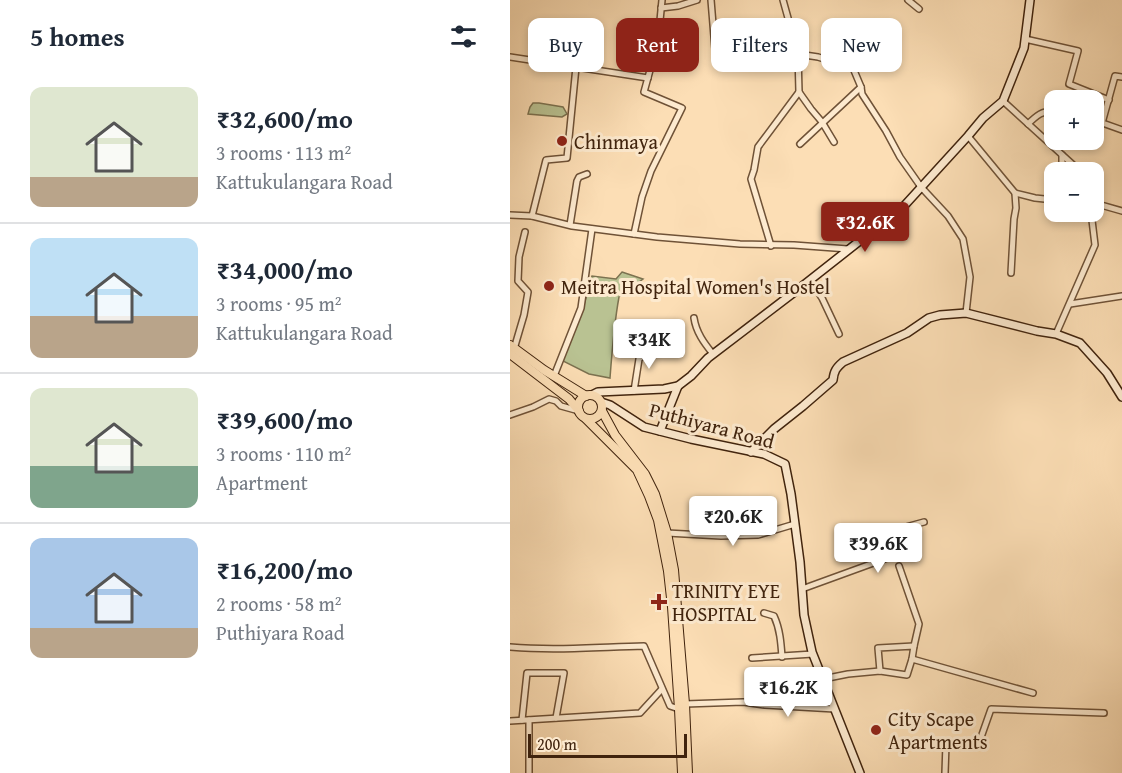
<!DOCTYPE html>
<html lang="en">
<head>
<meta charset="utf-8">
<style>
  body { margin:0; font-family:"Gentium Book Plus",serif; background:#f6f6f7; color:#1f2937; height:100vh; display:flex; flex-direction:column; font-size:22px; white-space:nowrap }
  * { box-sizing:border-box; margin:0 }
  p { font-size:20px; color:#747a83 }
  .icon { flex:none; width:33px; height:33px; fill:none; stroke:currentColor; stroke-width:2; stroke-linecap:round; stroke-linejoin:round }
  .map { position:relative; flex:1; overflow:hidden }
  .side { display:flex; flex-direction:column; background:#fff; width:510px }
  .side>* { flex:none }
  .guide { position:absolute; left:18px; top:18px; width:504px; height:54px; display:flex; gap:12px }
  .buttons { position:absolute; left:534px; top:90px; display:grid; gap:12px }
  .buttons a { display:grid; place-items:center; width:60px; height:60px; border-radius:12px; background:#fff; box-shadow:0 3px 9px #0003; font-size:30px }
  .scale { position:absolute; left:18px; bottom:15px; width:159px; box-sizing:border-box; padding-left:6px; border:3px solid #40230d; border-top:0; font-size:16px; line-height:21px; white-space:nowrap; color:#40230d; -webkit-text-stroke:4px #fdeacf; paint-order:stroke }
  .price { position:absolute; translate:-50% -51px; padding:0 14px; border-radius:6px; background:#fff; color:#222; font-size:20px; line-height:39px; filter:drop-shadow(0 2px 3px #0008) }
  .price::after { content:''; position:absolute; left:50%; top:36px; width:18px; height:14px; margin-left:-9px; background:inherit; clip-path:polygon(0 0,100% 0,50% 100%) }
  .price.on { background:#8f2418; color:#fff }
  ul { padding:0; list-style:none }
  li { display:flex; align-items:center; gap:18px; height:150px; padding:0 30px }
  li+li { border-top:2px solid #e0e1e3 }
  li span { display:grid; place-items:center; flex:none; width:168px; height:120px; border-radius:12px; color:#555 }
  li>.icon { margin-inline-start:auto }
  span .icon { width:72px; height:72px; fill:#fffc; stroke-width:1 }
  li b { font-size:26px }
  h2 { display:flex; justify-content:space-between; align-items:center; height:72px; padding:0 30px; font-size:26px }
  .chip { padding:0 21px; border-radius:12px; background:#fff; box-shadow:0 3px 9px #0003; font-size:21px; line-height:54px }
  .chip.on { background:#8f2418; color:#fff }
  main { display:flex; flex:1; min-height:0 }
  .map>svg:first-child { display:block }
  .green { fill:#b9c292; stroke:#7c7250; stroke-width:1.5 }
  .lines { fill:none; stroke-linecap:round; stroke-linejoin:round }
  .street-casing { stroke:#6f5237; stroke-width:8 }
  .secondary-casing { stroke:#40230d; stroke-width:10 }
  .primary-casing { stroke:#40230d; stroke-width:10 }
  .street { stroke:#fdeacf; stroke-width:5 }
  .secondary { stroke:#fdeacf; stroke-width:7 }
  .primary { stroke:#fcdeb5; stroke-width:8 }
  .poi-dot { fill:#8f2418; stroke:#fdeacf; stroke-width:2 }
  .labels { text-anchor:middle; dominant-baseline:central; stroke-width:6; stroke-linejoin:round; paint-order:stroke }
  .poi-label { font-size:20px; fill:#40230d; stroke:#fdeacf; text-anchor:start }
  .street-label { font-size:20px; fill:#40230d; stroke:#fdeacf }
</style>
</head>
<body>
<main>
<section class="side">
<h2>5 homes<svg class="icon" aria-label="filters" viewBox="0 0 24 24"><path d="M4 7h16M4 17h16"/><circle cx="9" cy="7" r="2"/><circle cx="15" cy="17" r="2"/></svg></h2>
<ul>
<li><span style="background:linear-gradient(#dfe7d0 75%,#b9a48a 0)"><svg class="icon" aria-label="home" viewBox="0 0 24 24"><path d="M3 11l9-7 9 7M6 9v11h12V9"/></svg></span><div><b>₹32,600/mo</b><p>3 rooms · 113 m²</p><p>Kattukulangara Road</p></div></li>
<li><span style="background:linear-gradient(#bfe0f5 65%,#b9a48a 0)"><svg class="icon" aria-label="home" viewBox="0 0 24 24"><path d="M3 11l9-7 9 7M6 9v11h12V9"/></svg></span><div><b>₹34,000/mo</b><p>3 rooms · 95 m²</p><p>Kattukulangara Road</p></div></li>
<li><span style="background:linear-gradient(#dfe7d0 65%,#7fa58c 0)"><svg class="icon" aria-label="home" viewBox="0 0 24 24"><path d="M3 11l9-7 9 7M6 9v11h12V9"/></svg></span><div><b>₹39,600/mo</b><p>3 rooms · 110 m²</p><p>Apartment</p></div></li>
<li><span style="background:linear-gradient(#a9c7e8 75%,#b9a48a 0)"><svg class="icon" aria-label="home" viewBox="0 0 24 24"><path d="M3 11l9-7 9 7M6 9v11h12V9"/></svg></span><div><b>₹16,200/mo</b><p>2 rooms · 58 m²</p><p>Puthiyara Road</p></div></li>
</ul>
</section>
<div class="map">
<svg width="612" height="773" viewBox="0 0 612 773">
  <rect width="100%" height="100%" fill="#fcdeb5"/>
  <filter id="stains"><feTurbulence type="fractalNoise" baseFrequency=".00333" numOctaves="4"/><feColorMatrix values="0 0 0 0 .2 0 0 0 0 .09 0 0 0 0 .02 0 0 0 .5 -.17"/></filter>
  <radialGradient id="worn" r=".72"><stop offset=".6" stop-color="#630" stop-opacity="0"/><stop offset="1" stop-color="#630" stop-opacity=".3"/></radialGradient>
  <g class="green">
    <path d="M23,103H29L53,107L57,114L52,117L18,114L20,107Z"/>
    <path d="M112,272L133,279L109,297C104,324 102,351 100,378L79,374L51,360L74,305L82,276L106,279Z"/>
  </g>
  <g class="lines">
    <g class="street-casing">
      <g id="street">
        <path d="M201,0L206,61"/>
        <path d="M273,0L288,54L289,92L301,109L312,122L324,142"/>
        <path d="M398,0L409,9"/>
        <path d="M151,8L168,6L187,0"/>
        <path d="M515,39L568,51L559,84L599,100"/>
        <path d="M288,54L308,57L343,68L351,87L352,94L376,131L390,157L411,187L438,216L453,239L460,277L456,313"/>
        <path d="M0,57L138,78"/>
        <path d="M493,101L571,172"/>
        <path d="M584,120L612,130"/>
        <path d="M592,123L605,76L612,77"/>
        <path d="M518,124C526,116 533,110 544,111"/>
        <path d="M458,136L505,193L506,208L504,219L501,273"/>
        <path d="M290,144L351,87"/>
        <path d="M552,155V172"/>
        <path d="M505,193L525,198L544,200"/>
        <path d="M584,203L612,211"/>
        <path d="M0,215L22,216L62,226L147,237L230,244L284,245L338,249"/>
        <path d="M22,216L36,160L57,158L66,67"/>
        <path d="M60,225L67,181L69,177L77,174"/>
        <path d="M124,234L132,197L141,171L172,108L134,92L148,41L152,0"/>
        <path d="M261,246L241,179L244,170L248,147L289,92"/>
        <path d="M300,280L312,298L329,334"/>
        <path d="M560,304L612,296"/>
        <path d="M184,318C186,332 194,343 203,354"/>
        <path d="M546,334L585,245L581,212"/>
        <path d="M4,349L14,315L18,292L8,281L9,257L15,232"/>
        <path d="M44,376L71,308L82,229"/>
        <path d="M124,391L129,359L145,345"/>
        <path d="M0,415L23,407L39,399L46,401L51,406L69,411"/>
        <path d="M157,533L211,536L248,535L285,524"/>
        <path d="M389,566L409,624L404,646"/>
        <path d="M292,589L380,557L381,552L374,533L414,522"/>
        <path d="M254,613L264,616C270,629 271,643 272,657"/>
        <path d="M0,647C45,651 90,647 134,646L160,706L169,709L175,704L233,702L255,705L325,709"/>
        <path d="M242,658L303,654"/>
        <path d="M370,671L368,648L404,646L402,659"/>
        <path d="M313,679L338,674L370,671L397,675L402,659L523,693"/>
        <path d="M12,720L17,673H54L46,718"/>
        <path d="M19,720V773"/>
        <path d="M0,721L130,713L152,689"/>
        <path d="M435,773L436,744L469,743L481,709L594,713"/>
      </g>
    </g>
    <g class="secondary-casing">
      <g id="secondary">
        <path d="M82,395L88,392L154,389L168,386L181,376L198,358L295,284L394,206L458,136L473,118L493,101L514,48L520,0"/>
        <path d="M91,402L100,405L134,427L181,439L254,454L275,464L281,494L290,562L294,615L302,652L350,773"/>
        <path d="M150,431L168,386"/>
        <path d="M241,452L264,429L293,406L323,380C324,371 326,368 333,362L397,333L419,318L430,315L456,313L527,331L546,334L570,343L597,373L612,397"/>
      </g>
    </g>
    <g class="primary-casing">
      <g id="primary">
        <path d="M0,345L34,370L76,396"/>
        <path d="M0,354L59,399L69,411"/>
        <circle cx="80" cy="407" r="12"/>
        <path d="M92,411L105,435L135,474L145,494L157,533L164,570L167,607L175,704L178,773"/>
        <path d="M76,419L127,470L139,496L148,520L158,571L162,607L169,709L172,773"/>
      </g>
    </g>
    <use href="#street" class="street"/>
    <use href="#secondary" class="secondary"/>
    <use href="#primary" class="primary"/>
  </g>
  <g class="poi-dot">
    <circle cx="52" cy="141" r="6"/>
    <circle cx="39" cy="286" r="6"/>
    <path d="M146 593h6v6h6v6h-6v6h-6v-6h-6v-6h6z"/>
    <circle cx="366" cy="730" r="6"/>
  </g>
  <g class="labels">
    <g class="poi-label">
      <text x="64" y="141">Chinmaya</text>
      <text x="51" y="286">Meitra Hospital Women's Hostel</text>
      <text x="162" y="590">TRINITY EYE<tspan x="162" dy="23">HOSPITAL</tspan></text>
      <text x="378" y="718">City Scape<tspan x="378" dy="23">Apartments</tspan></text>
    </g>
    <g class="street-label">
      <text transform="translate(202 425) rotate(15)">Puthiyara Road</text>
    </g>
  </g>
  <rect width="100%" height="100%" filter="url(#stains)"/>
  <rect width="100%" height="100%" fill="url(#worn)"/>
</svg>
<div class="buttons">
<a>+</a>
<a>−</a>
</div>
<div class="scale">200 m</div>
<b class="price on" style="left:355px;top:253px">₹32.6K</b>
<b class="price" style="left:139px;top:370px">₹34K</b>
<b class="price" style="left:223px;top:547px">₹20.6K</b>
<b class="price" style="left:368px;top:574px">₹39.6K</b>
<b class="price" style="left:278px;top:718px">₹16.2K</b>
<div class="guide">
<a class="chip">Buy</a>
<a class="chip on">Rent</a>
<a class="chip">Filters</a>
<a class="chip">New</a>
</div>
</div>
</main>
</body>
</html>
